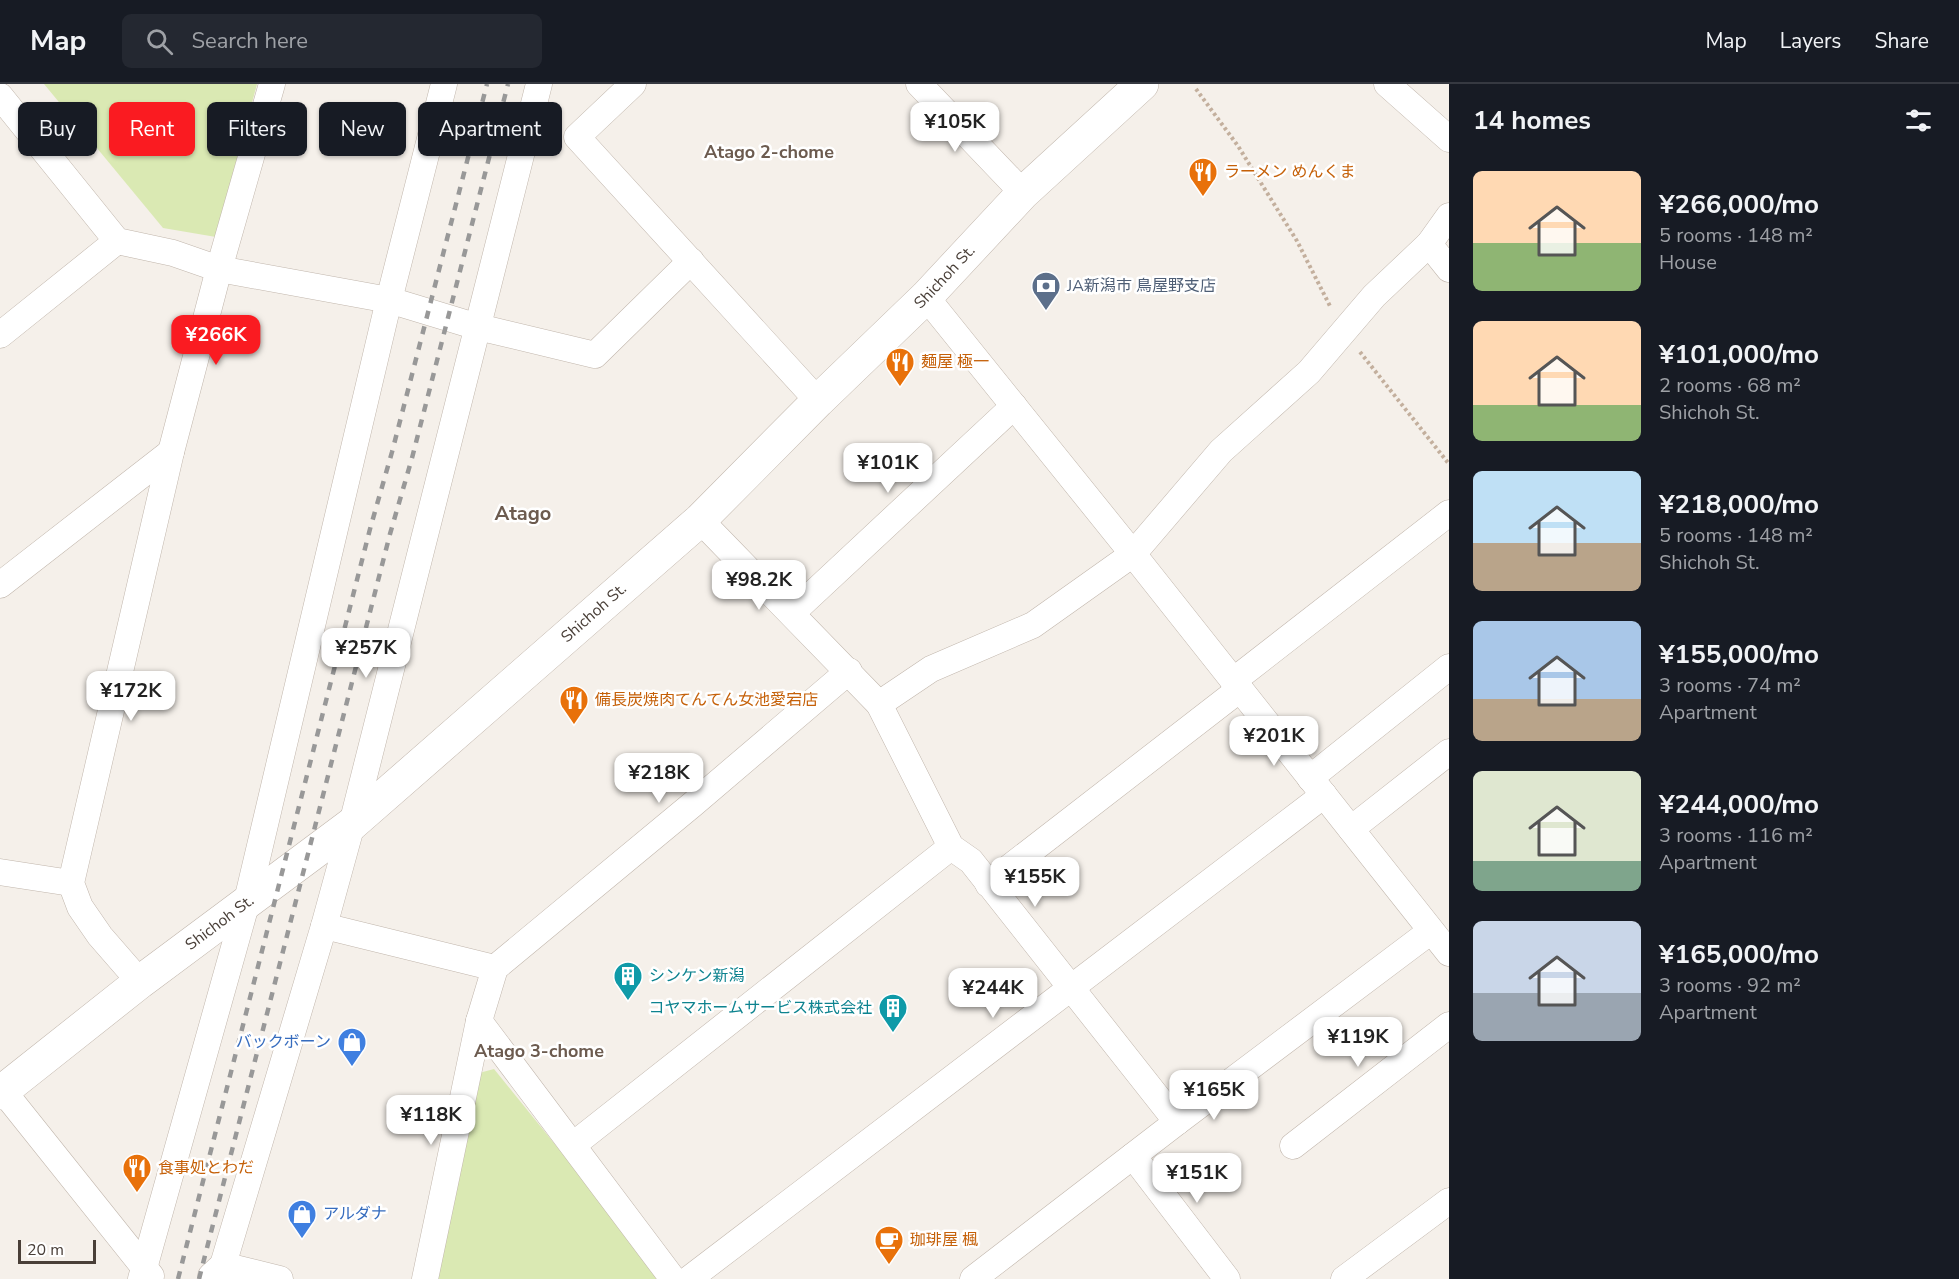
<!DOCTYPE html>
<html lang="en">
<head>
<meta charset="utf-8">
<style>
  body { margin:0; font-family:"Nunito Sans","Noto Sans JP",sans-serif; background:#242831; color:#f1f3f6; height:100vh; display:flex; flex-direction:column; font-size:22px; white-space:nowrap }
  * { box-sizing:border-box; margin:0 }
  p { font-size:20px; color:#9ea1a6 }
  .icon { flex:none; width:33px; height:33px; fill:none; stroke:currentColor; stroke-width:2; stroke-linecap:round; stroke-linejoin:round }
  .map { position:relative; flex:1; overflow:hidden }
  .sheet { display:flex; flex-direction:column; background:#171b24; width:510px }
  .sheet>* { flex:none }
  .top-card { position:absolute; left:18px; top:18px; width:570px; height:54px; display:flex; gap:12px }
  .scale { position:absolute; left:18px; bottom:15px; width:78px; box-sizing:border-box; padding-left:6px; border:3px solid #493f38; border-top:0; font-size:16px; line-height:21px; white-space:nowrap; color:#493f38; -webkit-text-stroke:4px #fff; paint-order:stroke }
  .price { position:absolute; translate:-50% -51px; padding:0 14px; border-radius:12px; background:#fff; color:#222; font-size:20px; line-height:39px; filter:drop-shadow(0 2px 3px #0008) }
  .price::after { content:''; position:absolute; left:50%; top:36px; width:18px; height:14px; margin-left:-9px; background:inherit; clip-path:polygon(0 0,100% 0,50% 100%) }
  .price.current { background:#fa1b21; color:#fff }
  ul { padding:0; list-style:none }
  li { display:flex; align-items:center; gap:18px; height:150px; padding:0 24px }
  li span { display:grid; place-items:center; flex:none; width:168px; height:120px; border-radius:9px; color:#555 }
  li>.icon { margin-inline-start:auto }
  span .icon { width:72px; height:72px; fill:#fffc; stroke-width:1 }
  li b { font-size:26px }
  h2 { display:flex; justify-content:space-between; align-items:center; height:72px; padding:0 24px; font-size:26px }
  .tag { padding:0 21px; border-radius:9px; background:#171b24; box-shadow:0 2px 4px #0004; font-size:21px; line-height:54px }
  .tag.current { background:#fa1b21; color:#fff }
  header { display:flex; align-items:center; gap:36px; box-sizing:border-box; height:84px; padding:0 30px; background:#171b24; border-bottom:2px solid #363941 }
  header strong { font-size:28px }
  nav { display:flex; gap:33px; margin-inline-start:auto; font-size:21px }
  .search { width:420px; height:54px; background:#242831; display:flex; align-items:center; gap:15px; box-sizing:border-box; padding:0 21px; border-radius:9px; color:#9ea1a6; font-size:22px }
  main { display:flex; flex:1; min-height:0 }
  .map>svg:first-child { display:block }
  .green { fill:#dae9b3 }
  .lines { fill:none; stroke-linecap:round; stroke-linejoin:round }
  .minor-casing { stroke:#c1b6ac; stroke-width:27 }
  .tertiary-casing { stroke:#c1b6ac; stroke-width:34 }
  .path { stroke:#c3af9d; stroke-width:4; stroke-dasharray:3 3; stroke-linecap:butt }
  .minor { stroke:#fff; stroke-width:26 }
  .tertiary { stroke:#fff; stroke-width:33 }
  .rail { stroke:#989898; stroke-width:4.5; stroke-dasharray:8 8; stroke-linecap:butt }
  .labels { text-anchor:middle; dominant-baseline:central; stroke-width:5; stroke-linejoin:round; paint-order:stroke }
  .food-label { font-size:16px; fill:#c56008; stroke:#fff; text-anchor:start }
  .street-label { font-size:16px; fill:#493f38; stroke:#fff }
  .service-label { font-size:16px; fill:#4e5e75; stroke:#fff; text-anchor:start }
  .culture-label { font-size:16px; fill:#0d838f; stroke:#fff; text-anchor:start }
  .shop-label { font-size:16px; fill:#366cbe; stroke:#fff; text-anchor:end }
  .neighbourhood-label { font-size:18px; font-weight:bold; fill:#6c5b4f; stroke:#fff }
  .quarter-label { font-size:20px; font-weight:bold; fill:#6c5b4f; stroke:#fff }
</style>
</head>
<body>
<header>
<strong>Map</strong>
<div class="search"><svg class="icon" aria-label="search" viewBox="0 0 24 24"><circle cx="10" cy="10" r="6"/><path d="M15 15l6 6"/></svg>Search here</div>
<nav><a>Map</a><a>Layers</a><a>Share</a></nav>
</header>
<main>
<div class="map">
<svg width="1449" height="1195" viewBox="0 0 1449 1195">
  <rect width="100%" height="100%" fill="#f5f0ea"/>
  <g class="green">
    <path d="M44,0H257L216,153L163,144Z"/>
    <path d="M494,985L664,1195H434L479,989Z"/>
  </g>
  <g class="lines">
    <g class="minor-casing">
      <g id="minor">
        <path d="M633,0L577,53L818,317"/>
        <path d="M919,0L1023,109"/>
        <path d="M1387,0L1449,55"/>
        <path d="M0,12L117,157L173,169L219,185L389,216L478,243L595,271L691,177"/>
        <path d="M1429,160L1449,185"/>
        <path d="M926,213L1133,470L1449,869"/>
        <path d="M0,251L117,157"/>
        <path d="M700,436L879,620L951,763L971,777L1177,1038"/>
        <path d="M0,501L171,368"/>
        <path d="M792,529L1014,322"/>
        <path d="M1233,597L1449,429"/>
        <path d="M879,620L931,585L1033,541L1133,470L1221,367L1309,288L1374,212L1429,160L1449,132"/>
        <path d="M1310,694L1449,583"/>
        <path d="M1351,745L1449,668"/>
        <path d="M0,788L71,799"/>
        <path d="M988,800L1240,605"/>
        <path d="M324,842L495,884"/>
        <path d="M140,898L100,852L80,823L71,799L171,368L219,185L272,0"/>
        <path d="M479,937L673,1195"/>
        <path d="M0,1003L151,1192"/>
        <path d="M573,1061L951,763"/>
        <path d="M1293,1062L1449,941"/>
        <path d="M1133,1072L1227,1195"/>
        <path d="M211,1192L223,1181L280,1195"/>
        <path d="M141,1195L246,821L389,216L444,0"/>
        <path d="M221,1195L223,1181L324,842L352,740L539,0"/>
        <path d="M425,1195L479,937L495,884L693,720L849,587"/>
        <path d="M689,1195L1324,711"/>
        <path d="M973,1195L1177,1038L1431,847"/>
        <path d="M1344,1195L1449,1117"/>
      </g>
    </g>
    <g class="tertiary-casing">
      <g id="tertiary">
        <path id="s1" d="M0,1009L140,898L352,740L700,436L818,317L926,213L1023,109L1142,0"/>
      </g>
    </g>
    <g class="path">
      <path d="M1196,5L1238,62L1297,157L1331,224"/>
      <path d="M1360,268L1449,380"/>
    </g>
    <use href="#minor" class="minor"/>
    <use href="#tertiary" class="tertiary"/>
    <g class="rail">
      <path d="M178,1195L370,445L392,368L487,0"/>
      <path d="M199,1195L390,450L412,374L508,0"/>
    </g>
  </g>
  <defs>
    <g id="restaurant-pin" transform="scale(1.5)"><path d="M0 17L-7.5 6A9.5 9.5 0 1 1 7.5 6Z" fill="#e8710a" stroke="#fff"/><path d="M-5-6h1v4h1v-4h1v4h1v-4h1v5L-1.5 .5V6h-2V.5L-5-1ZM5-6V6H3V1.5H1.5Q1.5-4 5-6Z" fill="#fff"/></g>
    <g id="bank-pin" transform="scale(1.5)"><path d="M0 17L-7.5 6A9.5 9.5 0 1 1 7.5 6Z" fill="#5c6f8a" stroke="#fff"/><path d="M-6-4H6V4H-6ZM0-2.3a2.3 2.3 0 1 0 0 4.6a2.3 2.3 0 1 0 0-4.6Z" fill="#fff"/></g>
    <g id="building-pin" transform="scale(1.5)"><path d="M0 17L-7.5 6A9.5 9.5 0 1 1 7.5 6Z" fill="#0f9aa8" stroke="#fff"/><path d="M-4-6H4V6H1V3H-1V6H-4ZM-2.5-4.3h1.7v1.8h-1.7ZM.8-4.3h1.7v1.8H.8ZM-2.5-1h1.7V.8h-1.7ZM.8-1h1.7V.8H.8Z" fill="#fff"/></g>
    <g id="shop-pin" transform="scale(1.5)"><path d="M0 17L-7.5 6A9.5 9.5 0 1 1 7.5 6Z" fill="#3f7fe0" stroke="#fff"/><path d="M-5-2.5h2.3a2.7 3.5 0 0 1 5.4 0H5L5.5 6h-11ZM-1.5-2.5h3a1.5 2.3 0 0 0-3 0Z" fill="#fff"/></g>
    <g id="cafe-pin" transform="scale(1.5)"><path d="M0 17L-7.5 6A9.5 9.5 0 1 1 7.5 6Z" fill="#e8710a" stroke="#fff"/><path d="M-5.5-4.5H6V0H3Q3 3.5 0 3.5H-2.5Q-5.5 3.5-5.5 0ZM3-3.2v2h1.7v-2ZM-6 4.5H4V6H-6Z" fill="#fff"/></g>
  </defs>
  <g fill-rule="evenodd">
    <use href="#restaurant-pin" x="1203" y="88"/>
    <use href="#bank-pin" x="1046" y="202"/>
    <use href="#restaurant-pin" x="900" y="278"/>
    <use href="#restaurant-pin" x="574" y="616"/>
    <use href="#building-pin" x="628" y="892"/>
    <use href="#building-pin" x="893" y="924"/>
    <use href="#shop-pin" x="352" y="958"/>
    <use href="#restaurant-pin" x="137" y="1084"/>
    <use href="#shop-pin" x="302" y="1130"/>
    <use href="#cafe-pin" x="889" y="1156"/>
  </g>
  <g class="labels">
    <g class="food-label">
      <text x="1224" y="88">ラーメン めんくま</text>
      <text x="921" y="278">麺屋 極一</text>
      <text x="595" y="616">備長炭焼肉てんてん女池愛宕店</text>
      <text x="158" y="1084">食事処とわだ</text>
      <text x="910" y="1156">珈琲屋 楓</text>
    </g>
    <g class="street-label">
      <text stroke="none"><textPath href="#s1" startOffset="1250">Shichoh St.</textPath></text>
      <text stroke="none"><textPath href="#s1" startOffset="764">Shichoh St.</textPath></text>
      <text stroke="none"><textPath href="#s1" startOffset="278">Shichoh St.</textPath></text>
    </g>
    <g class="service-label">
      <text x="1067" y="202">JA新潟市 鳥屋野支店</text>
    </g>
    <g class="culture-label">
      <text x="649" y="892">シンケン新潟</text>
      <text x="872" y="924" text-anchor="end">コヤマホームサービス株式会社</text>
    </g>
    <g class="shop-label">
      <text x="331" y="958">バックボーン</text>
      <text x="323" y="1130" text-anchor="start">アルダナ</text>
    </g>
    <g class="neighbourhood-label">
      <text x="769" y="68">Atago 2-chome</text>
      <text x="539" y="967">Atago 3-chome</text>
    </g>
    <g class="quarter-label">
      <text x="523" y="429">Atago</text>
    </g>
  </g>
</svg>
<div class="scale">20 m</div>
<b class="price" style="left:955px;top:69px">¥105K</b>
<b class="price current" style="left:216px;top:282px">¥266K</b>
<b class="price" style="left:888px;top:410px">¥101K</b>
<b class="price" style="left:759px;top:527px">¥98.2K</b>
<b class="price" style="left:366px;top:595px">¥257K</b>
<b class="price" style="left:131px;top:638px">¥172K</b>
<b class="price" style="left:1274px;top:683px">¥201K</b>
<b class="price" style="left:659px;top:720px">¥218K</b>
<b class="price" style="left:1035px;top:824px">¥155K</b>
<b class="price" style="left:993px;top:935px">¥244K</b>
<b class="price" style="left:1358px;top:984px">¥119K</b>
<b class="price" style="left:1214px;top:1037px">¥165K</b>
<b class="price" style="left:431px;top:1062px">¥118K</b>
<b class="price" style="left:1197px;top:1120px">¥151K</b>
<div class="top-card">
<a class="tag">Buy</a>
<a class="tag current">Rent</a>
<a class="tag">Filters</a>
<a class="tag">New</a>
<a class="tag">Apartment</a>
</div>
</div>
<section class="sheet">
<h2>14 homes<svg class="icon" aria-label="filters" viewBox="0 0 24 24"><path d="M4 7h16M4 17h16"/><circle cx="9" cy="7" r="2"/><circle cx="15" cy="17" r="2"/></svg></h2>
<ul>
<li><span style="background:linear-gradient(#ffd9b3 60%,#8fb573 0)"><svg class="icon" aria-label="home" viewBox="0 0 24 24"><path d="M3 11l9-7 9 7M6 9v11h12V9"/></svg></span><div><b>¥266,000/mo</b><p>5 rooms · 148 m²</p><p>House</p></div></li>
<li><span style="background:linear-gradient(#ffd9b3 70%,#8fb573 0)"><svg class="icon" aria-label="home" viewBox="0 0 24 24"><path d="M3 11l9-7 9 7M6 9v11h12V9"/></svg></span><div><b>¥101,000/mo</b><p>2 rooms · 68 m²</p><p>Shichoh St.</p></div></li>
<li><span style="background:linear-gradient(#bfe0f5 60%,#b9a48a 0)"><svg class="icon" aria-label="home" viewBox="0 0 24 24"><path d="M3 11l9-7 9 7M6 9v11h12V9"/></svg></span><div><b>¥218,000/mo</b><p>5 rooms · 148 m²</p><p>Shichoh St.</p></div></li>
<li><span style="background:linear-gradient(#a9c7e8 65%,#b9a48a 0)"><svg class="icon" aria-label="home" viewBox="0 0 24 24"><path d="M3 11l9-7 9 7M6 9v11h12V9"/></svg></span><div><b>¥155,000/mo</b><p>3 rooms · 74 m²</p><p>Apartment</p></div></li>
<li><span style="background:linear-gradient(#dfe7d0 75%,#7fa58c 0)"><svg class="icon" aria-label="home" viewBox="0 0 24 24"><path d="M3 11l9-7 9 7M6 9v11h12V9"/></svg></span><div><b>¥244,000/mo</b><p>3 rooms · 116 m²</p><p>Apartment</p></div></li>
<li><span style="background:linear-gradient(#c9d6e8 60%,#9aa5b1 0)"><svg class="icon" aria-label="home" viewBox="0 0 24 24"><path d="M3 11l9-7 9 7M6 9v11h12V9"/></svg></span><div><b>¥165,000/mo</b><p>3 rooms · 92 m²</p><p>Apartment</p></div></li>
</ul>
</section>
</main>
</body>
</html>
